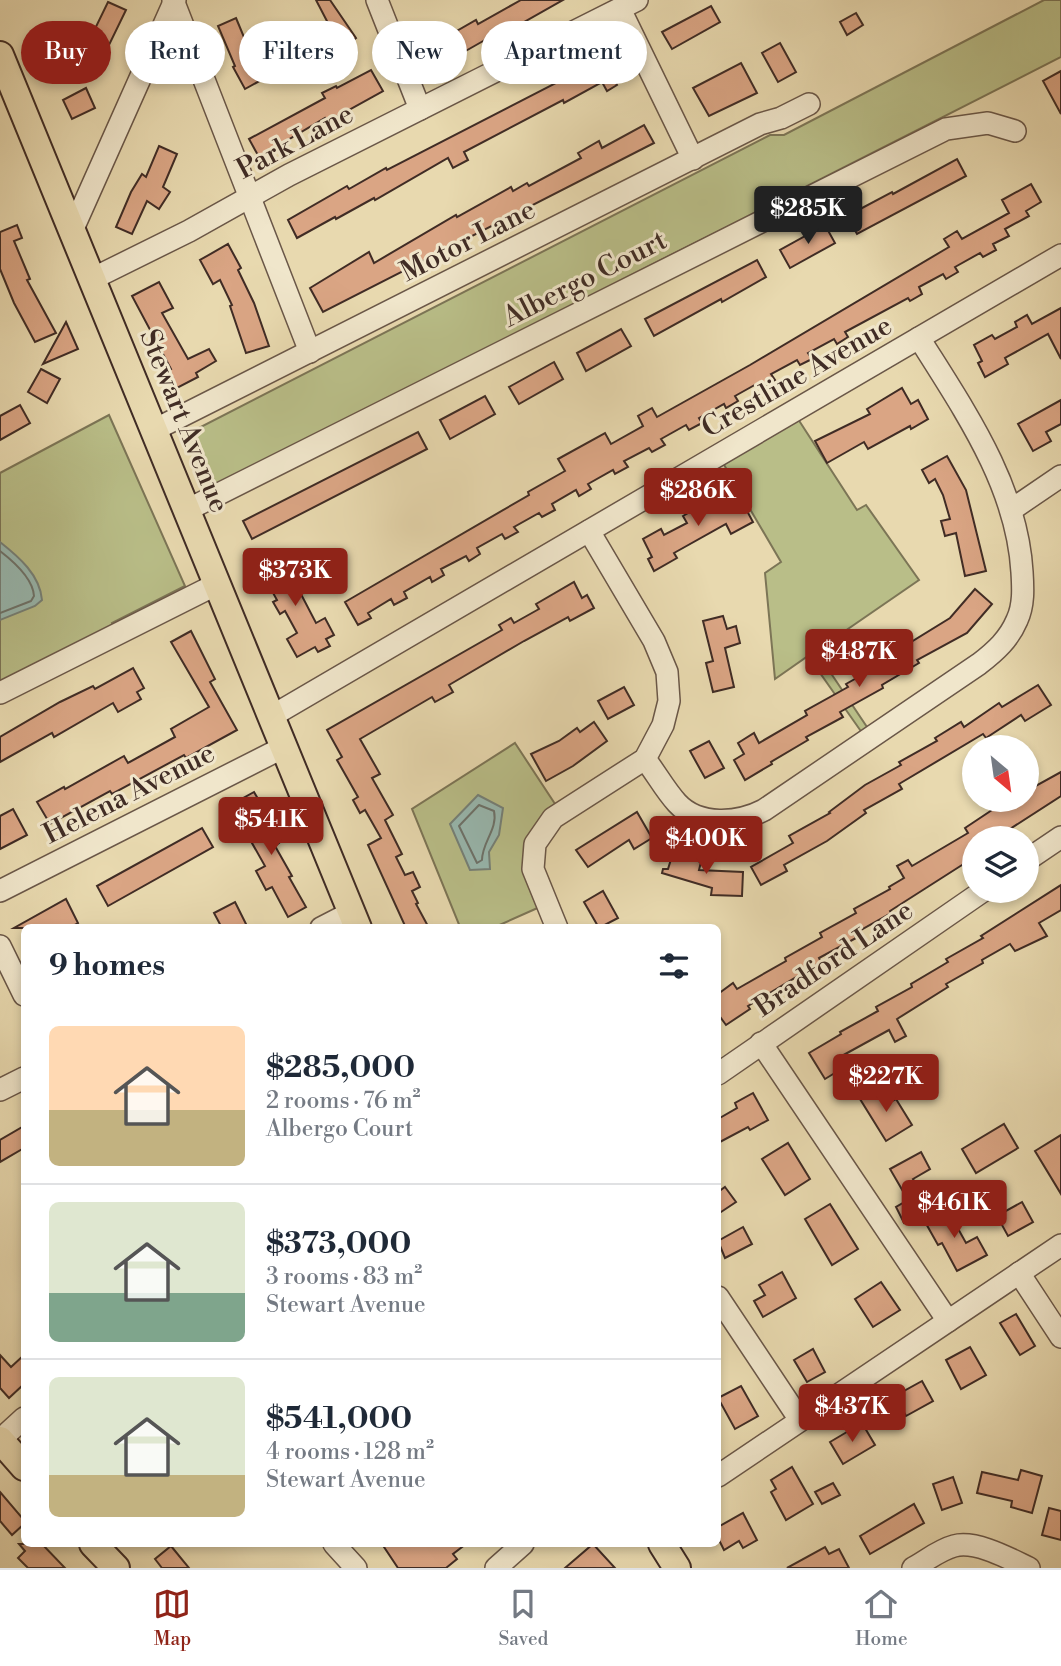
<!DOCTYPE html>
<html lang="en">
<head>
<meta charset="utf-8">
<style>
  body { margin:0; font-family:"Libre Bodoni",serif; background:#f6f6f7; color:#1f2937; height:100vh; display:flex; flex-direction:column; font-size:26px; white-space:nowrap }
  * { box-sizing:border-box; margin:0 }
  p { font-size:23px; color:#747a83 }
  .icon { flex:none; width:38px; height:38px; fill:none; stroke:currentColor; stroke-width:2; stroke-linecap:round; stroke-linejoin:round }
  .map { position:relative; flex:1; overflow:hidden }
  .side { position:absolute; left:21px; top:924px; width:700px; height:623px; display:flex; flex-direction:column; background:#fff; border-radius:10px; box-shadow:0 4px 10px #0003 }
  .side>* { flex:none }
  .hud { position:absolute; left:21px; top:21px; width:700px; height:63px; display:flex; gap:14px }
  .needle { width:46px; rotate:151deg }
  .buttons { position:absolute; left:962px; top:735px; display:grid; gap:14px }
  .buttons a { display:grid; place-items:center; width:77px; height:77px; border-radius:50%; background:#fff; box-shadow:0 4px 10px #0003; font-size:35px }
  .price { position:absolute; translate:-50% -60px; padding:0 16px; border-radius:7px; background:#8f2418; color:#fff; font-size:23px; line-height:46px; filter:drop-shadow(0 2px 4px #0008) }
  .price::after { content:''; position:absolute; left:50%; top:42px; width:21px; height:16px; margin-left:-10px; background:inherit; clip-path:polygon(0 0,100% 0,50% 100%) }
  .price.active { background:#222; color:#fff }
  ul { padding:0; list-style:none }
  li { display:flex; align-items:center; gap:21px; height:175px; padding:0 28px }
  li+li { border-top:2px solid #e0e1e3 }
  li span { display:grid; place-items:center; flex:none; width:196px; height:140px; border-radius:10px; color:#555 }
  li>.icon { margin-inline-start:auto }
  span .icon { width:84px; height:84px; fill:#fffc; stroke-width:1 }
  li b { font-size:30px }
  h2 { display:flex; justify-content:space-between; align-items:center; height:84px; padding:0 28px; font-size:30px }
  .tag { padding:0 24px; border-radius:32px; background:#fff; box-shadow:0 4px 10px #0003; font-size:24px; line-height:63px }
  .tag.active { background:#8f2418; color:#fff }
  .dock { display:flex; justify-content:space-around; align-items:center; height:98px; border-top:2px solid #e0e1e3; background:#fff; font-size:19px; color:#747a83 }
  .dock a { display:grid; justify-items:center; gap:4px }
  .dock .active { color:#8f2418 }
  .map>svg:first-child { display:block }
  .green { fill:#b9be88; stroke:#7c7556; stroke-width:2 }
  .water { fill:#98b9b1; stroke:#758179; stroke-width:2 }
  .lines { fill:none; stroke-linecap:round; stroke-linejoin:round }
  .shore { stroke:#6c726b; stroke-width:2 }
  .building { fill:#daa584; stroke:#402c25; stroke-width:2 }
  .minor-casing { stroke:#6a5748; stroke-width:24 }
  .major-casing { stroke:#402c25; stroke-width:30 }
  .minor { stroke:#f0e6cb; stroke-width:21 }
  .major { stroke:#e8d9af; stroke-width:26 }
  .labels { text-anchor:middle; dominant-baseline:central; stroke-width:6; stroke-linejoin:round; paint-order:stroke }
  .street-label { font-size:28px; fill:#402c25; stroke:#f0e6cb }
</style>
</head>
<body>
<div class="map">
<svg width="1061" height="1568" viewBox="0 0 1061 1568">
  <rect width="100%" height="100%" fill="#e8d9af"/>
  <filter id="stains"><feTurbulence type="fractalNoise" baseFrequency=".00286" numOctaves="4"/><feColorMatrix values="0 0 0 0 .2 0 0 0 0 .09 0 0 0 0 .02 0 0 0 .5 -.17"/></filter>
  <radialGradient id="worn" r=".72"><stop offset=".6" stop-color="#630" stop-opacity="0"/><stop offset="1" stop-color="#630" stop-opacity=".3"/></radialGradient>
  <g class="green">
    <path d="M1044,0H1061V57L212,488L189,433L770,135H784Z"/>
    <path d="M109,415L185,586L112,623L114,628L0,687V473Z"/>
    <path d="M798,419L857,510L866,505L919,580L816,651L871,733L865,737L808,656L775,679L765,573L781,562L723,463Z"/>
    <path d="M515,743L559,810L540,823L542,906L495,927H460L412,809Z"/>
  </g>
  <g class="water">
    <path d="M0,542C19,557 40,575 42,600L35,606L0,620Z"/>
    <path d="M478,795L503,808L499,835L489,852L490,869L470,870L450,824Z"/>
  </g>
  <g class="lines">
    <g class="shore">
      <path d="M0,551C13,561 33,579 34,596L31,601L0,613"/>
      <path d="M479,805L494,811C498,829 482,842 482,860L477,863L459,826Z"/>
    </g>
  </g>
  <g class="building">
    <path d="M316,0H330L356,38L339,51L323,29L329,25Z"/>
    <path d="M521,0H563L501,35L499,32L434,69L415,35L432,25L441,40L476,20L478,24Z"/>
    <path d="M108,2L126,10L108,47L90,39Z"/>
    <path d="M711,6L720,22L672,49L662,32Z"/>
    <path d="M856,13L863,25L847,35L840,22Z"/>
    <path d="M236,18L246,42L243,43L263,79L245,89L233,67L235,66L218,26Z"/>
    <path d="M75,29L86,57L57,69L46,41Z"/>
    <path d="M780,43L796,72L778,82L762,53Z"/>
    <path d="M614,53L624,72L613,78L617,85L607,91L602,82L564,103L563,100L464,152L468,160L453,168L448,158L375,200L374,198L336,219L335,217L297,238L288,220L347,186L349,189L386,168L387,170Z"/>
    <path d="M741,63L757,93L709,116L693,88Z"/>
    <path d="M371,70L383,91L327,122L325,118L259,157L249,139L325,98L322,93L336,86L337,88Z"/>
    <path d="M1061,71V114L1043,81Z"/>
    <path d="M86,88L95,108L72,119L63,100Z"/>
    <path d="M644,125L654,143L323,312L310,288L369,252L374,263L456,215L457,217L511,187L513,191L527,183L529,186L581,158L578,153L599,141L602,148Z"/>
    <path d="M159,146L177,154L163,187L170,192L159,209L147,201L132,234L116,227L131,192L142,174L146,177Z"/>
    <path d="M957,159L966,176L857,234L847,216L892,192L893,194Z"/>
    <path d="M1031,184L1041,202L1026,211L1029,216L1005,229L1009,236L993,244L996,250L983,257L980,253L955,267L958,272L946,279L943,274L919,287L922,294L910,301L908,298L845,332L848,337L837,344L834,339L808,353L812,359L800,365L797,360L771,374L775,380L763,387L760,382L735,396L738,401L726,408L724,404L699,418L702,423L689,430L686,425L661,439L665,445L652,452L649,448L624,461L628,467L615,474L613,470L588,484L591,489L579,496L576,490L552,504L555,510L542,517L539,513L514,527L518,532L505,539L502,534L477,548L480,554L469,561L466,556L441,569L444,575L432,582L430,577L404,592L407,598L394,605L391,599L368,613L371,618L358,625L345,602L529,495L528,492L565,471L558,459L605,433L611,444L643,426L638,416L652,408L657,417L750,365L949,247L944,239L957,231L962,239L1009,213L1002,200Z"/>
    <path d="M17,225L22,238L14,241L30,279L27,280L56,333L35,342L14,303L0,269V232Z"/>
    <path d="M825,225L835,243L790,268L780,250Z"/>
    <path d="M228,244L241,268L238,270L254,303L269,346L246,353L230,306L232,305L220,280L213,284L200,260Z"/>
    <path d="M757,260L766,277L722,302L721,299L654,336L645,319Z"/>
    <path d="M159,282L173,308L162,313L188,359L209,349L216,361L196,373L198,377L175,389L165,372L171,369L132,296Z"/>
    <path d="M1061,308V359L1048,334L1005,358L1008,364L985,377L978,363L982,361L974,345L992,335L995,339L1017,327L1015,322L1027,315L1032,324Z"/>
    <path d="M66,322L78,349L43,364Z"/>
    <path d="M621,329L631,346L586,371L577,353Z"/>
    <path d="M554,362L563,379L519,404L509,387Z"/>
    <path d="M41,369L60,379L47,403L28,392Z"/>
    <path d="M902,388L911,404L918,400L928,419L911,429L910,426L868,449L864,442L827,463L815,441L870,414L867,409Z"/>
    <path d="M485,396L495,414L450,439L440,420Z"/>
    <path d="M1061,400V424L1046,432L1051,441L1033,451L1018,424Z"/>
    <path d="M20,405L30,423L0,440V416Z"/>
    <path d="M418,432L427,449L252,539L243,521Z"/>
    <path d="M947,456L966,490L986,571L965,576L956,533L945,536L941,521L950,519L943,495L935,479L929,483L922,470Z"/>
    <path d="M734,487L753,522L731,534L726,524L674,553L677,558L654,571L648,559L652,557L643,539L661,529L664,535L687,523L683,516L695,509L698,514L723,500L720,495Z"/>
    <path d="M279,552L316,623L325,618L334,635L326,639L330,646L318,652L315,647L297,657L287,639L297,633L285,611L280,614L273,602L277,600L257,564Z"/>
    <path d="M574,582L582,598L587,595L594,608L570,621L568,617L524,641L449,685L453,692L435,702L432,697L360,739L380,774L372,778L393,815L385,820L402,854L396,857L405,875L413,872L420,887L412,891L418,903L416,904L429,928H406L368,845L381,838L365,810L360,813L353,800L358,797L337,760L342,757L327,730L502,630L499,625L511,618L514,623L539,609L536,604Z"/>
    <path d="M975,589L992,604L967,633L917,660L919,663L882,685L883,688L840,712L843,717L806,737L808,740L771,762L772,764L745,780L734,760L744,754L738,743L754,733L759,743L807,715L805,711L848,687L846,684L883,663L882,660L950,618Z"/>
    <path d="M723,616L727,629L736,626L740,643L725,648L734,687L713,692L706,663L713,661L703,621Z"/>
    <path d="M191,631L215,679L210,682L237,730L186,758L184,755L112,794L110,791L50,824L37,802L64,787L65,789L124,756L128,763L175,737L171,729L209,707L171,642Z"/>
    <path d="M133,668L144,688L137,692L141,699L118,712L113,703L54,737L52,733L0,762V737L60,702L93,686L95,689Z"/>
    <path d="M1038,685L1051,705L1025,721L1021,715L986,738L983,734L899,784L902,789L864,810L866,813L827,841L784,865L787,871L761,885L751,867L793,843L789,836L830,813L829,812L865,785L901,765L899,762L937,741L935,738L961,722L964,727L999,703L1002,707Z"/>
    <path d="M624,687L634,705L608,719L598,701Z"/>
    <path d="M594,722L607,741L573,766L546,781L531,754L559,741L577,728L580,732Z"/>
    <path d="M709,741L724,768L705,778L690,751Z"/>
    <path d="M1061,772V796L996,838H975V855L962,865L890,911L891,913L854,934L856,938L819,958L821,962L748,1006L750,1009L726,1025L718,1014V994L733,983L737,989L786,961L785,958L822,937L820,933L856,913L854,909L890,889L889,887L904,878L897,866L908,860L912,866L968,833L965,828L992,810L989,805L998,800H1003L1008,807L1020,800H1027V795L1032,792L1030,789Z"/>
    <path d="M254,792L265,811L262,813L279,843L275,846L292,876L289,877L306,907L288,917L272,887L266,890L256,871L265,866L248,836L255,832L238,801Z"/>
    <path d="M13,809L27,835L0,849V816Z"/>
    <path d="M637,812L652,838L634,849L629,840L588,867L576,850Z"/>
    <path d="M202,828L213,847L108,906L97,886Z"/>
    <path d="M673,853L701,862L699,870L743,872L742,896L711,895L712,888L662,873L663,869H668Z"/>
    <path d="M1061,885V910L1039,923L1047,936L1015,951L1010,944L982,960L983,963L946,984L948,987L897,1019L906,1036L895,1042L889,1030L838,1058L843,1068L825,1079L809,1053L841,1034L840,1032L878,1011L876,1007L912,987L911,984L948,962L946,959L983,938L981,936Z"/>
    <path d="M603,891L618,918L599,928L584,902Z"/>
    <path d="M66,899L78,923L69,928H14Z"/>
    <path d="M235,902L248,928H222L214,913Z"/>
    <path d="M878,1088L888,1103L896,1099L912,1125L886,1141L860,1099Z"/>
    <path d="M753,1093L768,1120L750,1130L748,1127L718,1143V1119L737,1108L735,1103Z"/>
    <path d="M1004,1124L1018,1148L976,1173L962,1149Z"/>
    <path d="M24,1126V1148L0,1162V1140Z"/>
    <path d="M1061,1135V1194L1035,1151Z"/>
    <path d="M788,1143L810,1179L785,1195L762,1159Z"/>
    <path d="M921,1152L930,1169L913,1179L930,1209L904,1223L896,1207L908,1200L890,1169Z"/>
    <path d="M725,1187L736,1202L718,1214V1192Z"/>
    <path d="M1022,1202L1033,1222L1008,1236L997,1216Z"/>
    <path d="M830,1204L858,1249L832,1265L805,1219Z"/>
    <path d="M946,1207L966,1243L977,1237L987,1255L957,1271L942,1243L938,1245L924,1220Z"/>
    <path d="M743,1227L752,1244L725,1258L718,1241Z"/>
    <path d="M782,1272L796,1298L763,1317L754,1301L765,1295L759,1285Z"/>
    <path d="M881,1282L900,1310L873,1327L855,1299Z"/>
    <path d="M1016,1314L1035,1346L1020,1355L1000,1323Z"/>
    <path d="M970,1347L986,1375L961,1389L946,1360Z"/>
    <path d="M813,1349L825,1372L807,1382L794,1360Z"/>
    <path d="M0,1355L11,1367L24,1355V1384L9,1398L0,1388Z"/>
    <path d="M922,1381L933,1401L906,1416L895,1396Z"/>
    <path d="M741,1386L758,1416L735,1429L718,1398Z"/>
    <path d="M862,1423L875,1445L843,1464L830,1442Z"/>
    <path d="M792,1467L813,1504L786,1520L771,1492L776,1489L771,1480Z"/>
    <path d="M1021,1470L1042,1476L1032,1513L1011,1507L1012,1501L977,1493L982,1472L1018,1480Z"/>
    <path d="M953,1477L962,1503L942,1510L933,1484Z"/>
    <path d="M833,1483L840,1495L822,1504L815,1492Z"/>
    <path d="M0,1492L24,1520V1524L12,1535L0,1521Z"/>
    <path d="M914,1504L924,1523L870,1554L860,1536Z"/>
    <path d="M1049,1508L1061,1511V1540L1042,1535Z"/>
    <path d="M743,1513L757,1540L743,1548L739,1541L724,1550L718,1538V1527Z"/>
    <path d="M19,1544H42L65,1568H28L18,1558L25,1551Z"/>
    <path d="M382,1544H466L453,1554L457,1559L446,1568H398Z"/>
    <path d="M593,1544L615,1568H565Z"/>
    <path d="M171,1546L189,1568H162L155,1559Z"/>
    <path d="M825,1547L829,1554L839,1549L849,1568H787Z"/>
  </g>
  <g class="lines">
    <g class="minor-casing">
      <g id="minor">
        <path d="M173,0L310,352"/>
        <path d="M377,0L420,109"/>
        <path d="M620,9L693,159"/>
        <path d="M72,231L175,0"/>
        <path d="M92,279L189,231L289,175L637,0"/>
        <path d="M154,430L760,124L781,118L809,104"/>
        <path d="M187,510L946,129L988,123L1015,131"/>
        <path d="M1011,510L1061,476"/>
        <path d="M0,693L217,584"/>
        <path d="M272,716L1061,255"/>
        <path d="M645,759C656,773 665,790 677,803C699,827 739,823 764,810L979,664C996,651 1009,639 1017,620C1024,605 1023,588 1022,572C1017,485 964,410 919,338"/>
        <path d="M1027,860L1061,837"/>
        <path d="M0,891L284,747"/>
        <path d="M321,928L352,912"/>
        <path d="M557,928L533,869L535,844L553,818L645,759L663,725L669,701L667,672L654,641L589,531"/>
        <path d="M0,946L24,995"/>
        <path d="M761,1043L948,1321"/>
        <path d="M718,1074L983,891"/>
        <path d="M0,1090L24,1078"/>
        <path d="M1019,1273L1061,1337"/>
        <path d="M718,1297L800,1420"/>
        <path d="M0,1440L24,1418"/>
        <path d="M718,1476L1061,1245"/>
        <path d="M334,1544L356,1568"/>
        <path d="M496,1568L523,1544"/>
        <path d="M913,1568C926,1561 939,1550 954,1546C976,1540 1010,1559 1029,1568"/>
      </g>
    </g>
    <g class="major-casing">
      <g id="major">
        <path d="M0,55L358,928"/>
        <path d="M0,1440L24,1467"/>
        <path d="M93,1544L116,1568"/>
        <path d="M662,1544L677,1568"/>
      </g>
    </g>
    <use href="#minor" class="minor"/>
    <use href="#major" class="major"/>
  </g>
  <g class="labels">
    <g class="street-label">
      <text transform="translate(295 142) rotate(-28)">Park Lane</text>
      <text transform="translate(468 241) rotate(-27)">Motor Lane</text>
      <text transform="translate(585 279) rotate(-27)">Albergo Court</text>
      <text transform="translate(797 377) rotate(-30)">Crestline Avenue</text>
      <text transform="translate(184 421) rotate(68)">Stewart Avenue</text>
      <text transform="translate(129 794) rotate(-27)">Helena Avenue</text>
      <text transform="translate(834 959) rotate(-34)">Bradford Lane</text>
    </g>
  </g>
  <rect width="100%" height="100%" filter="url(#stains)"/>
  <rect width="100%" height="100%" fill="url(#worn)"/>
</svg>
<div class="buttons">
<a><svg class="needle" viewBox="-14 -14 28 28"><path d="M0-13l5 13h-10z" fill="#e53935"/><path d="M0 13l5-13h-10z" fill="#747a83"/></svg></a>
<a><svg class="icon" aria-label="layers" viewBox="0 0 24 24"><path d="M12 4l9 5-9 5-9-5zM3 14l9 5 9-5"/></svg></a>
</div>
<b class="price active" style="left:808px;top:246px">$285K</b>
<b class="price" style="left:698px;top:528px">$286K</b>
<b class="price" style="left:295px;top:608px">$373K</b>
<b class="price" style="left:859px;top:689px">$487K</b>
<b class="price" style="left:271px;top:857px">$541K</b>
<b class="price" style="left:706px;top:876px">$400K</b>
<b class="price" style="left:886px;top:1114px">$227K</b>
<b class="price" style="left:954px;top:1240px">$461K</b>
<b class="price" style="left:852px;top:1444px">$437K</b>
<div class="hud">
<a class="tag active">Buy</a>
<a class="tag">Rent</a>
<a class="tag">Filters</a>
<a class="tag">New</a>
<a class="tag">Apartment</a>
</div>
<section class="side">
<h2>9 homes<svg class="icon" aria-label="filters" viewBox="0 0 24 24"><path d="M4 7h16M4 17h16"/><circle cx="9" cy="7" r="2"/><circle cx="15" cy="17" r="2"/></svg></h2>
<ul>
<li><span style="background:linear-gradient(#ffd9b3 60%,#c2b280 0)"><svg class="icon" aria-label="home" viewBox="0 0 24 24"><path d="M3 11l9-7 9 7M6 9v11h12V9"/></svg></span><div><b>$285,000</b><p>2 rooms · 76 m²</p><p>Albergo Court</p></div></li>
<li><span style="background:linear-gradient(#dfe7d0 65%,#7fa58c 0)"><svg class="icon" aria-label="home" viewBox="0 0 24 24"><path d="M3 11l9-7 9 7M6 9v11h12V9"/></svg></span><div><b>$373,000</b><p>3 rooms · 83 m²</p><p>Stewart Avenue</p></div></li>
<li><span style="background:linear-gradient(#dfe7d0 70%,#c2b280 0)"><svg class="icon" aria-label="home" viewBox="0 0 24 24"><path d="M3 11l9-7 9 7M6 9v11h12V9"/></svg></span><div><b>$541,000</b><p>4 rooms · 128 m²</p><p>Stewart Avenue</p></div></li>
</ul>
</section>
</div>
<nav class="dock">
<a class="active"><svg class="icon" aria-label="map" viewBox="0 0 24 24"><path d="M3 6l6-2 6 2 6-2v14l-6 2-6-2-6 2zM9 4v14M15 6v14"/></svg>Map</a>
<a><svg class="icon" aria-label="saved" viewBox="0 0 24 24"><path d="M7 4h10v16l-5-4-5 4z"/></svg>Saved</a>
<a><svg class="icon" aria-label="home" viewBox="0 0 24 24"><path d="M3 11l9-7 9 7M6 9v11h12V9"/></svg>Home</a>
</nav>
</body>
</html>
